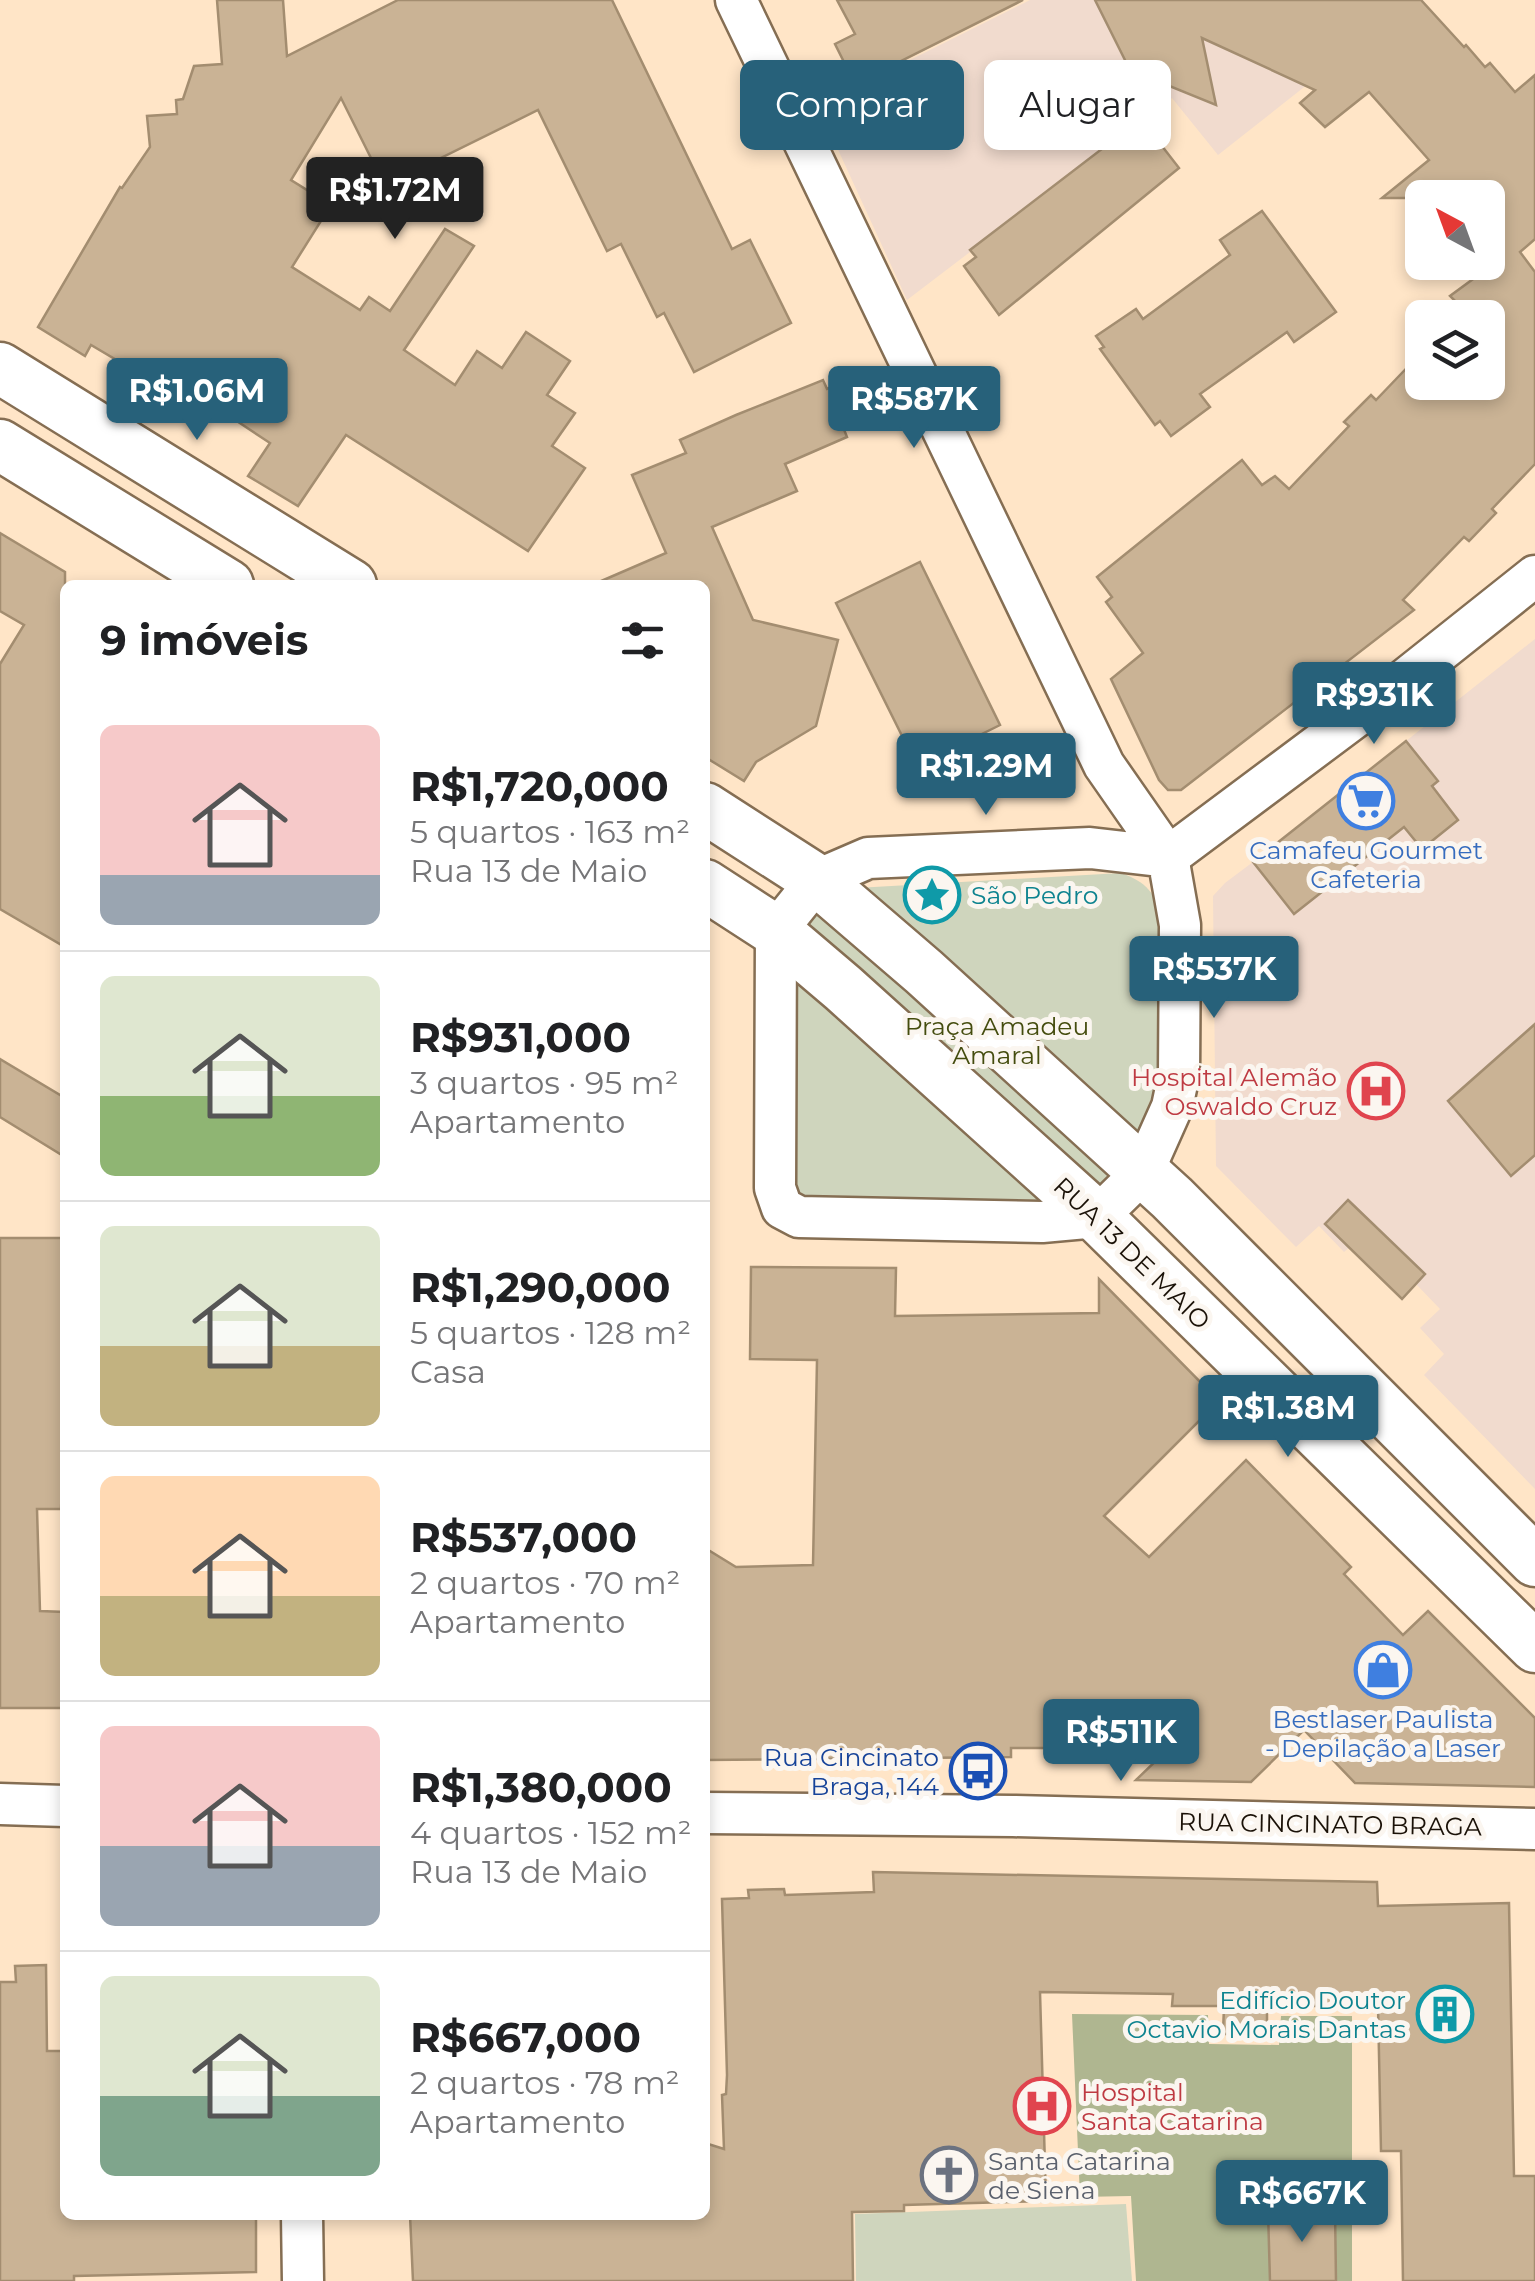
<!DOCTYPE html>
<html lang="pt">
<head>
<meta charset="utf-8">
<style>
  body { margin:0; font-family:Montserrat,sans-serif; background:#f2f2f2; color:#202124; height:100vh; display:flex; flex-direction:column; font-size:38px; white-space:nowrap }
  * { box-sizing:border-box; margin:0 }
  p { font-size:32px; color:#757577 }
  .icon { flex:none; width:55px; height:55px; fill:none; stroke:currentColor; stroke-width:2; stroke-linecap:round; stroke-linejoin:round }
  .map { position:relative; flex:1; overflow:hidden }
  .panel { position:absolute; left:60px; top:580px; width:650px; height:1640px; display:flex; flex-direction:column; background:#fff; border-radius:15px; box-shadow:0 5px 15px #0003 }
  .panel>* { flex:none }
  .hud { position:absolute; left:740px; top:60px; width:645px; height:90px; display:flex; gap:20px }
  .needle { width:65px; rotate:319deg }
  .tools { position:absolute; left:1405px; top:180px; display:grid; gap:20px }
  .tools a { display:grid; place-items:center; width:100px; height:100px; border-radius:15px; background:#fff; box-shadow:0 5px 15px #0003; font-size:50px }
  .price { position:absolute; translate:-50% -85px; padding:0 22px; border-radius:10px; background:#27617a; color:#fff; font-size:32px; line-height:65px; filter:drop-shadow(0 2px 5px #0008) }
  .price::after { content:''; position:absolute; left:50%; top:60px; width:30px; height:22px; margin-left:-15px; background:inherit; clip-path:polygon(0 0,100% 0,50% 100%) }
  .price.selected { background:#222; color:#fff }
  ul { padding:0; list-style:none }
  li { display:flex; align-items:center; gap:30px; height:250px; padding:0 40px }
  li+li { border-top:2px solid #e0e0e0 }
  li span { display:grid; place-items:center; flex:none; width:280px; height:200px; border-radius:15px; color:#555 }
  li>.icon { margin-inline-start:auto }
  span .icon { width:120px; height:120px; fill:#fffc; stroke-width:1 }
  li b { font-size:42px }
  h2 { display:flex; justify-content:space-between; align-items:center; height:120px; padding:0 40px; font-size:42px }
  .pill { padding:0 35px; border-radius:15px; background:#fff; box-shadow:0 5px 15px #0003; font-size:35px; line-height:90px }
  .pill.selected { background:#27617a; color:#fff }
  .map>svg:first-child { display:block }
  .medical { fill:#f1dbce }
  .green { fill:#cfd5bd }
  .forest { fill:#afb690 }
  .building { fill:#cab395; stroke:#a38d70; stroke-width:2.5 }
  .lines { fill:none; stroke-linecap:round; stroke-linejoin:round }
  .minor-casing { stroke:#856e53; stroke-width:45 }
  .major-casing { stroke:#856e53; stroke-width:55 }
  .minor { stroke:#fff; stroke-width:40 }
  .major { stroke:#fff; stroke-width:50 }
  .labels { text-anchor:middle; dominant-baseline:central; stroke-width:10; stroke-linejoin:round; paint-order:stroke }
  .shop-label { font-size:25px; fill:#366cbe; stroke:#fbf6f0 }
  .culture-label { font-size:25px; fill:#0d838f; stroke:#fbf6f0; text-anchor:start }
  .park-label { font-size:25px; fill:#444c0e; stroke:#fbf6f0 }
  .health-label { font-size:25px; fill:#be3a42; stroke:#fbf6f0; text-anchor:end }
  .street-label { font-size:25px; fill:#1a1107; stroke:#fbf6f0 }
  .transit-label { font-size:25px; fill:#164399; stroke:#fbf6f0; text-anchor:end }
  .worship-label { font-size:25px; fill:#5b616d; stroke:#fbf6f0; text-anchor:start }
</style>
</head>
<body>
<div class="map">
<svg width="1535" height="2281" viewBox="0 0 1535 2281">
  <rect width="100%" height="100%" fill="#ffe5c7"/>
  <g class="medical">
    <path d="M1030,0H1315L1327,69L1218,155L1172,98L907,300L818,106Z"/>
    <path d="M1535,639V1489L1424,1375L1444,1354L1420,1328L1440,1309L1367,1233L1344,1252L1319,1226L1296,1247L1216,1166L1213,896L1225,883L1253,862L1295,914L1360,862L1397,818L1422,849L1458,821L1432,786L1437,781L1406,741Z"/>
  </g>
  <g class="green">
    <path d="M1121,873C1147,882 1155,894 1164,918L1161,1073L1127,1160L1083,1201L793,1195L789,947L839,889Z"/>
    <path d="M1126,2204L1132,2281H856L855,2214Z"/>
  </g>
  <path class="forest" d="M1072,2014L1208,2015L1209,2044L1279,2045L1281,2016H1352V2281H1136L1131,2196L1080,2197Z"/>
  <g class="building">
    <path d="M217,0H283L287,56L398,0H612L732,249L750,240L791,323L694,372L664,313L657,317L621,244L607,251L538,110L396,180L386,160L375,166L341,98L291,180L331,205L292,267L360,310L369,297L390,311L445,229L474,246L404,350L455,385L477,351L502,368L526,332L570,361L547,395L575,413L552,446L585,468L528,551L346,435L298,506L248,476L270,443L154,366L147,378L91,345L85,356L38,327L120,187L122,188L150,147L147,116L177,114L176,100L183,99L194,66L222,64Z"/>
    <path d="M837,0H1023L855,84L835,44L855,34Z"/>
    <path d="M1095,0H1421L1464,47L1466,45L1485,67L1490,63L1515,92L1535,75V239L1520,252L1535,272V464L1492,509L1496,513L1469,541L1464,537L1403,600L1414,610L1181,790H1168L1159,780L1111,679L1143,653L1106,602L1112,597L1097,577L1242,460L1262,485L1275,476L1289,489L1349,426L1344,422L1371,395L1376,400L1422,352V382H1488V318H1472L1450,296L1488,268V198H1382L1429,160L1369,92L1325,127L1300,103L1315,90L1202,38L1216,105L1130,70Z"/>
    <path d="M1141,119L1179,168L999,315L964,266L976,257L970,250Z"/>
    <path d="M1262,211L1336,312L1294,342L1287,332L1200,394L1210,407L1171,436L1160,421L1155,425L1100,349L1104,347L1096,336L1136,309L1143,319L1230,255L1220,240Z"/>
    <path d="M854,378L873,415L843,427L847,437L785,464L797,491L712,527L753,620L838,640L816,726L756,762L744,781L705,757V585H592L666,553L632,475L686,453L680,440L736,415L823,380L827,389Z"/>
    <path d="M0,533L65,572V947L0,909V664L24,625L0,611Z"/>
    <path d="M920,562L1000,725L917,766L836,603Z"/>
    <path d="M1406,741L1438,781L1432,786L1458,820L1422,849L1404,827L1294,914L1253,862Z"/>
    <path d="M1535,1024V1155L1511,1176L1448,1101Z"/>
    <path d="M0,1059L65,1098V1157L0,1117Z"/>
    <path d="M1348,1200L1425,1274L1402,1299L1325,1224Z"/>
    <path d="M0,1238H65V1418L61,1509H37L40,1611L65,1612V1708H0Z"/>
    <path d="M751,1267L896,1268L895,1316L1099,1313V1279L1219,1401L1104,1516L1149,1557L1246,1460L1351,1567L1344,1574L1403,1635L1428,1611L1535,1718V1787L1355,1783L1304,1730L1251,1782L1136,1780L1161,1756H1100V1748H1011V1757L705,1760V1548L736,1567L813,1565L817,1360L750,1359Z"/>
    <path d="M873,1872L1377,1882L1378,1906L1509,1903L1514,2176H1535V2281H1403L1401,2151H1381L1378,2006H1267V2034H1223L1224,2006H1172L1173,1994L1040,1992L1046,2201L904,2205V2211L852,2212L853,2281H413L410,2215H705V2143L724,2149L722,2095L726,2094L727,2075L722,1899L749,1898L748,1890L784,1889L785,1895L874,1892Z"/>
    <path d="M46,1965L47,2051H65V2215H256V2272L74,2276V2281H0V1982H16L15,1966Z"/>
    <path d="M1335,2209L1336,2281H1270L1268,2211Z"/>
  </g>
  <g class="lines">
    <g class="minor-casing">
      <g id="minor">
        <path d="M736,0L1104,765L1168,857L1180,925L1179,1074L1172,1107L1143,1172L1097,1217L1042,1222L799,1217L782,1208L775,1188L776,931L817,880L868,858L1090,848L1168,857"/>
        <path d="M1168,857L1393,689L1535,576"/>
        <path d="M0,1804L65,1806"/>
        <path d="M705,1813L1013,1816L1535,1829"/>
        <path d="M302,2215L303,2281"/>
      </g>
    </g>
    <g class="major-casing">
      <g id="major">
        <path d="M0,368L351,585"/>
        <path d="M0,445L228,585"/>
        <path d="M705,808L817,880L924,972L1172,1198L1535,1561"/>
        <path d="M705,885L776,931L843,988L1097,1217L1535,1647"/>
      </g>
    </g>
    <use href="#minor" class="minor"/>
    <use href="#major" class="major"/>
  </g>
  <defs>
    <g id="supermarket-ring" transform="scale(2.875)"><circle r="9.5" fill="#fbf6f0" stroke="#3f7fe0" stroke-width="1.5"/><path d="M-6-5.5h2.5l.6 2H6L4.5 2H-2.5L-4.4-4H-6ZM-1.5 3.2a1.3 1.3 0 1 0 .1 0ZM3 3.2a1.3 1.3 0 1 0 .1 0Z" fill="#3f7fe0"/></g>
    <g id="sight-ring" transform="scale(2.875)"><circle r="9.5" fill="#fbf6f0" stroke="#0f9aa8" stroke-width="1.5"/><path d="M0-6L1.8-2.2L6-1.7L2.9 1.2L3.7 5.4L0 3.3L-3.7 5.4L-2.9 1.2L-6-1.7L-1.8-2.2Z" fill="#0f9aa8"/></g>
    <g id="hospital-ring" transform="scale(2.875)"><circle r="9.5" fill="#fbf6f0" stroke="#e0444e" stroke-width="1.5"/><path d="M-5-5h3v3.5h4V-5h3V5h-3V1.5h-4V5h-3Z" fill="#e0444e"/></g>
    <g id="shop-ring" transform="scale(2.875)"><circle r="9.5" fill="#fbf6f0" stroke="#3f7fe0" stroke-width="1.5"/><path d="M-5-2.5h2.3a2.7 3.5 0 0 1 5.4 0H5L5.5 6h-11ZM-1.5-2.5h3a1.5 2.3 0 0 0-3 0Z" fill="#3f7fe0"/></g>
    <g id="bus-ring" transform="scale(2.875)"><circle r="9.5" fill="#fbf6f0" stroke="#1a4fb4" stroke-width="1.5"/><path d="M-5-6H5V4H4V6H2V4H-2V6H-4V4H-5ZM-3.5-4V0h7V-4ZM-3.5 1.2v1.5H-2V1.2ZM2 1.2v1.5H3.5V1.2Z" fill="#1a4fb4"/></g>
    <g id="building-ring" transform="scale(2.875)"><circle r="9.5" fill="#fbf6f0" stroke="#0f9aa8" stroke-width="1.5"/><path d="M-4-6H4V6H1V3H-1V6H-4ZM-2.5-4.3h1.7v1.8h-1.7ZM.8-4.3h1.7v1.8H.8ZM-2.5-1h1.7V.8h-1.7ZM.8-1h1.7V.8H.8Z" fill="#0f9aa8"/></g>
    <g id="church-ring" transform="scale(2.875)"><circle r="9.5" fill="#fbf6f0" stroke="#6b7280" stroke-width="1.5"/><path d="M-1.2-6h2.4v3.5h3.3v2.4h-3.3V6h-2.4V-.1h-3.3v-2.4h3.3Z" fill="#6b7280"/></g>
  </defs>
  <g fill-rule="evenodd">
    <use href="#supermarket-ring" x="1366" y="801"/>
    <use href="#sight-ring" x="932" y="895"/>
    <use href="#hospital-ring" x="1376" y="1091"/>
    <use href="#shop-ring" x="1383" y="1670"/>
    <use href="#bus-ring" x="978" y="1771"/>
    <use href="#building-ring" x="1445" y="2014"/>
    <use href="#hospital-ring" x="1042" y="2106"/>
    <use href="#church-ring" x="949" y="2175"/>
  </g>
  <g class="labels">
    <g class="shop-label">
      <text x="1366" y="850">Camafeu Gourmet<tspan x="1366" dy="29">Cafeteria</tspan></text>
      <text x="1383" y="1719">Bestlaser Paulista<tspan x="1383" dy="29">- Depilação a Laser</tspan></text>
    </g>
    <g class="culture-label">
      <text x="971" y="895">São Pedro</text>
      <text x="1406" y="2000" text-anchor="end">Edifício Doutor<tspan x="1406" dy="29">Octavio Morais Dantas</tspan></text>
    </g>
    <g class="park-label">
      <text x="997" y="1026">Praça Amadeu<tspan x="997" dy="29">Amaral</tspan></text>
    </g>
    <g class="health-label">
      <text x="1337" y="1077">Hospital Alemão<tspan x="1337" dy="29">Oswaldo Cruz</tspan></text>
      <text x="1081" y="2092" text-anchor="start">Hospital<tspan x="1081" dy="29">Santa Catarina</tspan></text>
    </g>
    <g class="street-label">
      <text transform="translate(1132 1253) rotate(44)">RUA 13 DE MAIO</text>
      <text transform="translate(1330 1824) rotate(1)">RUA CINCINATO BRAGA</text>
    </g>
    <g class="transit-label">
      <text x="939" y="1757">Rua Cincinato<tspan x="939" dy="29">Braga, 144</tspan></text>
    </g>
    <g class="worship-label">
      <text x="988" y="2161">Santa Catarina<tspan x="988" dy="29">de Siena</tspan></text>
    </g>
  </g>
</svg>
<div class="tools">
<a><svg class="needle" viewBox="-14 -14 28 28"><path d="M0-13l5 13h-10z" fill="#e53935"/><path d="M0 13l5-13h-10z" fill="#757577"/></svg></a>
<a><svg class="icon" aria-label="layers" viewBox="0 0 24 24"><path d="M12 4l9 5-9 5-9-5zM3 14l9 5 9-5"/></svg></a>
</div>
<b class="price selected" style="left:395px;top:242px">R$1.72M</b>
<b class="price" style="left:197px;top:443px">R$1.06M</b>
<b class="price" style="left:914px;top:451px">R$587K</b>
<b class="price" style="left:1374px;top:747px">R$931K</b>
<b class="price" style="left:986px;top:818px">R$1.29M</b>
<b class="price" style="left:1214px;top:1021px">R$537K</b>
<b class="price" style="left:1288px;top:1460px">R$1.38M</b>
<b class="price" style="left:1121px;top:1784px">R$511K</b>
<b class="price" style="left:1302px;top:2245px">R$667K</b>
<div class="hud">
<a class="pill selected">Comprar</a>
<a class="pill">Alugar</a>
</div>
<section class="panel">
<h2>9 imóveis<svg class="icon" aria-label="filters" viewBox="0 0 24 24"><path d="M4 7h16M4 17h16"/><circle cx="9" cy="7" r="2"/><circle cx="15" cy="17" r="2"/></svg></h2>
<ul>
<li><span style="background:linear-gradient(#f6c9c9 75%,#9aa5b1 0)"><svg class="icon" aria-label="home" viewBox="0 0 24 24"><path d="M3 11l9-7 9 7M6 9v11h12V9"/></svg></span><div><b>R$1,720,000</b><p>5 quartos · 163 m²</p><p>Rua 13 de Maio</p></div></li>
<li><span style="background:linear-gradient(#dfe7d0 60%,#8fb573 0)"><svg class="icon" aria-label="home" viewBox="0 0 24 24"><path d="M3 11l9-7 9 7M6 9v11h12V9"/></svg></span><div><b>R$931,000</b><p>3 quartos · 95 m²</p><p>Apartamento</p></div></li>
<li><span style="background:linear-gradient(#dfe7d0 60%,#c2b280 0)"><svg class="icon" aria-label="home" viewBox="0 0 24 24"><path d="M3 11l9-7 9 7M6 9v11h12V9"/></svg></span><div><b>R$1,290,000</b><p>5 quartos · 128 m²</p><p>Casa</p></div></li>
<li><span style="background:linear-gradient(#ffd9b3 60%,#c2b280 0)"><svg class="icon" aria-label="home" viewBox="0 0 24 24"><path d="M3 11l9-7 9 7M6 9v11h12V9"/></svg></span><div><b>R$537,000</b><p>2 quartos · 70 m²</p><p>Apartamento</p></div></li>
<li><span style="background:linear-gradient(#f6c9c9 60%,#9aa5b1 0)"><svg class="icon" aria-label="home" viewBox="0 0 24 24"><path d="M3 11l9-7 9 7M6 9v11h12V9"/></svg></span><div><b>R$1,380,000</b><p>4 quartos · 152 m²</p><p>Rua 13 de Maio</p></div></li>
<li><span style="background:linear-gradient(#dfe7d0 60%,#7fa58c 0)"><svg class="icon" aria-label="home" viewBox="0 0 24 24"><path d="M3 11l9-7 9 7M6 9v11h12V9"/></svg></span><div><b>R$667,000</b><p>2 quartos · 78 m²</p><p>Apartamento</p></div></li>
</ul>
</section>
</div>
</body>
</html>
